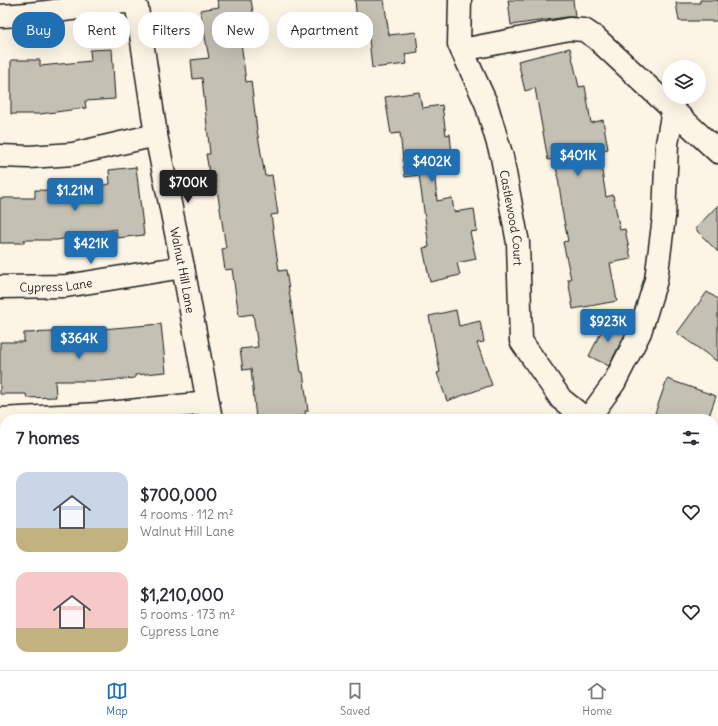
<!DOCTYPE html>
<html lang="en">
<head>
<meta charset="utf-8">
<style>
  body { margin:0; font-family:Delius,sans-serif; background:#f7f7f7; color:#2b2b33; height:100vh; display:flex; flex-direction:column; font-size:15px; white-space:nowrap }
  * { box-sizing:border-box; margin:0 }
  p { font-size:13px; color:#7c7c81 }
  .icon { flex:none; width:22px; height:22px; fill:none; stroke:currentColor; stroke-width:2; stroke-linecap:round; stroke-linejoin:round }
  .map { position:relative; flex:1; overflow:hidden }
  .details { position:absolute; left:0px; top:414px; width:718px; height:256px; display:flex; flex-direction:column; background:#fff; border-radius:16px 16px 0 0; box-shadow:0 4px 16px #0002 }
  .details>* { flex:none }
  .banner { position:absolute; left:12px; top:12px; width:400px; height:36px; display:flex; gap:8px }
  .tools { position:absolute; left:662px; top:60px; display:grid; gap:8px }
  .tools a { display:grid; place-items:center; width:44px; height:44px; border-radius:50%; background:#fff; box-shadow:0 4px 16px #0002; font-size:20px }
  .price { position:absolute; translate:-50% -34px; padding:0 9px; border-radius:4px; background:#1f6fb2; color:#fff; font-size:13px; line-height:26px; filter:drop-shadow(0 1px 2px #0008) }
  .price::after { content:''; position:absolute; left:50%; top:24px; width:12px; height:9px; margin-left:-6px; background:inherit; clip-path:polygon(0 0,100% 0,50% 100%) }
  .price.active { background:#222; color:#fff }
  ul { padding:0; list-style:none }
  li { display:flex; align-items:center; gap:12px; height:100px; padding:0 16px }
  li span { display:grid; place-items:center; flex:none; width:112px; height:80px; border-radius:12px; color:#555 }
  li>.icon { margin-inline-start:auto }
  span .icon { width:48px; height:48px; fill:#fffc; stroke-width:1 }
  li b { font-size:17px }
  h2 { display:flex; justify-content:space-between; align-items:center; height:48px; padding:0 16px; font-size:17px }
  .tag { padding:0 14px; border-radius:16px; background:#fff; box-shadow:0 4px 16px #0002; font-size:14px; line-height:36px }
  .tag.active { background:#1f6fb2; color:#fff }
  .tab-bar { display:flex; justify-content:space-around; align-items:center; height:56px; border-top:1px solid #e1e1e2; background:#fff; font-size:11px; color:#7c7c81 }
  .tab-bar a { display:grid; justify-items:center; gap:2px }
  .tab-bar .active { color:#1f6fb2 }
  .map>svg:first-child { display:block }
  .building { fill:#c4c0b3; stroke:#1c1c1c }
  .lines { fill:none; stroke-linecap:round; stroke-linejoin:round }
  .minor-casing { stroke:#1c1c1c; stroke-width:25 }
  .minor { stroke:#fcf5e5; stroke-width:22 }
  .labels { text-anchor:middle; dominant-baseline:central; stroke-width:3.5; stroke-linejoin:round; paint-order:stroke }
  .street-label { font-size:12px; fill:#1c1c1c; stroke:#fcf5e5 }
</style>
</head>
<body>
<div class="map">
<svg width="718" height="670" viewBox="0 0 718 670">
  <rect width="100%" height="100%" fill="#fcf5e5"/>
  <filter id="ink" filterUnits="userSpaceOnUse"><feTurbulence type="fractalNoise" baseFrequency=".025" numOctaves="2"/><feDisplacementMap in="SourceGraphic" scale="8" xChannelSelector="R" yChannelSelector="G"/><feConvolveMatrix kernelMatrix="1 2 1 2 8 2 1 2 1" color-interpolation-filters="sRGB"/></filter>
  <g filter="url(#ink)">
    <g class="building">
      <path d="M217,0H251L255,24L239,26L246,82L251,81L257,130L265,176L272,175L278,214L271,215L279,271L286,270L301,372H303L308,411H305L306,419H256L251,369L243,370L240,349L258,347L253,314L239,316L232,269L225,270L222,249L226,248L215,176L210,177L206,154H210L202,78L193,79L191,60L209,58L200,10L219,7Z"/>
      <path d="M355,0H384L389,35L416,32L418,52L405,54L407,64L372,68L367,19L357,21Z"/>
      <path d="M508,0H573L575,17H567L511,25Z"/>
      <path d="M700,0H718V21H679L676,3H700Z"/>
      <path d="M570,48L579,87L585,86L591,123L603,120L608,149L599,151L606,197L613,195L620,230L625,229L631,259L610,263L617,301L573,309L568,279H571L563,242L568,241L561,205H562L555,159L548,160L535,88L525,91L518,61Z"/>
      <path d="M112,49L115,99L85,101L86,108L40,114H11V60H40V66L91,61L90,50Z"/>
      <path d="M419,92L422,108L442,105L446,135L450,134L452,155L433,157L437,201L452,198L454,212L474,209L477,231L470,232L476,259L457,263L460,275L430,282L423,248L429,247L419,175L405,177L400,133L391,134L385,97Z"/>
      <path d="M136,167L144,235L117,238L116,229L57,240H24V243H0V198H35V190L74,191L110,184L109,170Z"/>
      <path d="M718,205V252L695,229Z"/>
      <path d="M707,292L718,299V362L677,333Z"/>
      <path d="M456,310L459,326L480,321L484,342L477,343L492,385L447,401L437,373L440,372L429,316Z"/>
      <path d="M607,320L627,330L609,366L589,356Z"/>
      <path d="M161,324L166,372L135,375V378L103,381H55L56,397L27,398L26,394H0V342H24V333L53,332L54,340H103L102,329Z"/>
      <path d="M667,379L716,396L708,419H653Z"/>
    </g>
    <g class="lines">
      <g class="minor-casing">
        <g id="minor">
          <path id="s1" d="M460,0L459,44L486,103L502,157L518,243L521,341L561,399L586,419"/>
          <path id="s2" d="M134,3L137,8L156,135L183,267L211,419"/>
          <path d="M0,16C29,15 57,11 86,7C102,5 118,0 134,3"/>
          <path d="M462,50L569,29L584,30L596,38L718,152"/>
          <path d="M0,156L29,157L73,154L156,135"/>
          <path id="s3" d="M0,287L66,286L183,267"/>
          <path d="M0,419L99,414L208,403"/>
          <path d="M588,419L614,383L640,332L656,280L664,217L667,144L673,110"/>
          <path d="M713,493L718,485"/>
          <path d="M0,566L5,567"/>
          <path d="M238,670L239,665"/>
          <path d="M604,670L607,665"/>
        </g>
      </g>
      <use href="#minor" class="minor"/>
    </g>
  </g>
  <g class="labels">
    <g class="street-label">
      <text stroke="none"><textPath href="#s1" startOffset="227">Castlewood Court</textPath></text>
      <text stroke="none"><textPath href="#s2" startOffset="272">Walnut Hill Lane</textPath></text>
      <text stroke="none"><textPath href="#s3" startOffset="56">Cypress Lane</textPath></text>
    </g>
  </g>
</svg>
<div class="tools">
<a><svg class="icon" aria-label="layers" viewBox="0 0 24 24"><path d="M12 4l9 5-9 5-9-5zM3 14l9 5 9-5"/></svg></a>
</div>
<b class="price" style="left:578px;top:177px">$401K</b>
<b class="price" style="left:432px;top:183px">$402K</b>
<b class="price active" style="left:188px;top:204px">$700K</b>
<b class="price" style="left:75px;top:212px">$1.21M</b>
<b class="price" style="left:91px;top:265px">$421K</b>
<b class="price" style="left:608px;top:343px">$923K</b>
<b class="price" style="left:79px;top:360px">$364K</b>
<div class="banner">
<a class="tag active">Buy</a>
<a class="tag">Rent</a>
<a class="tag">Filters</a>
<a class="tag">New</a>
<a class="tag">Apartment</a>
</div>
<section class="details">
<h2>7 homes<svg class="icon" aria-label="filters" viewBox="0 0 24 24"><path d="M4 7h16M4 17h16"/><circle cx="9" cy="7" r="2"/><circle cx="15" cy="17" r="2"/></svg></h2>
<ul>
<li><span style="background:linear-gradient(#c9d6e8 70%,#c2b280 0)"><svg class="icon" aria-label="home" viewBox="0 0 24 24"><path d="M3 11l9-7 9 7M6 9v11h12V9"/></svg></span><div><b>$700,000</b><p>4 rooms · 112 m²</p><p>Walnut Hill Lane</p></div><svg class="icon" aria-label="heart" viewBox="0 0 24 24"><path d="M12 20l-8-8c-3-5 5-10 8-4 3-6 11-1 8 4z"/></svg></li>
<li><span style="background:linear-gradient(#f6c9c9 70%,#c2b280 0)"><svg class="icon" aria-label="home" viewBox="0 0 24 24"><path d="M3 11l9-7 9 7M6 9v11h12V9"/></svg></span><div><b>$1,210,000</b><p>5 rooms · 173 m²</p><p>Cypress Lane</p></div><svg class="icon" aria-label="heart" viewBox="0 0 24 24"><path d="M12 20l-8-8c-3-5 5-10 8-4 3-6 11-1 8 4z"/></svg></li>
</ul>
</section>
</div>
<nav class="tab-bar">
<a class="active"><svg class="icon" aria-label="map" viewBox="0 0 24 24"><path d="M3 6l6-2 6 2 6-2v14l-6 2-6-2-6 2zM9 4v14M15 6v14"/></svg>Map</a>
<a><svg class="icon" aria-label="saved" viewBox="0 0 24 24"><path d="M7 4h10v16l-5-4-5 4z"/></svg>Saved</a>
<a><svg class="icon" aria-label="home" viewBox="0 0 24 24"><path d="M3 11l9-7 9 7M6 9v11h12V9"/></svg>Home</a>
</nav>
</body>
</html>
